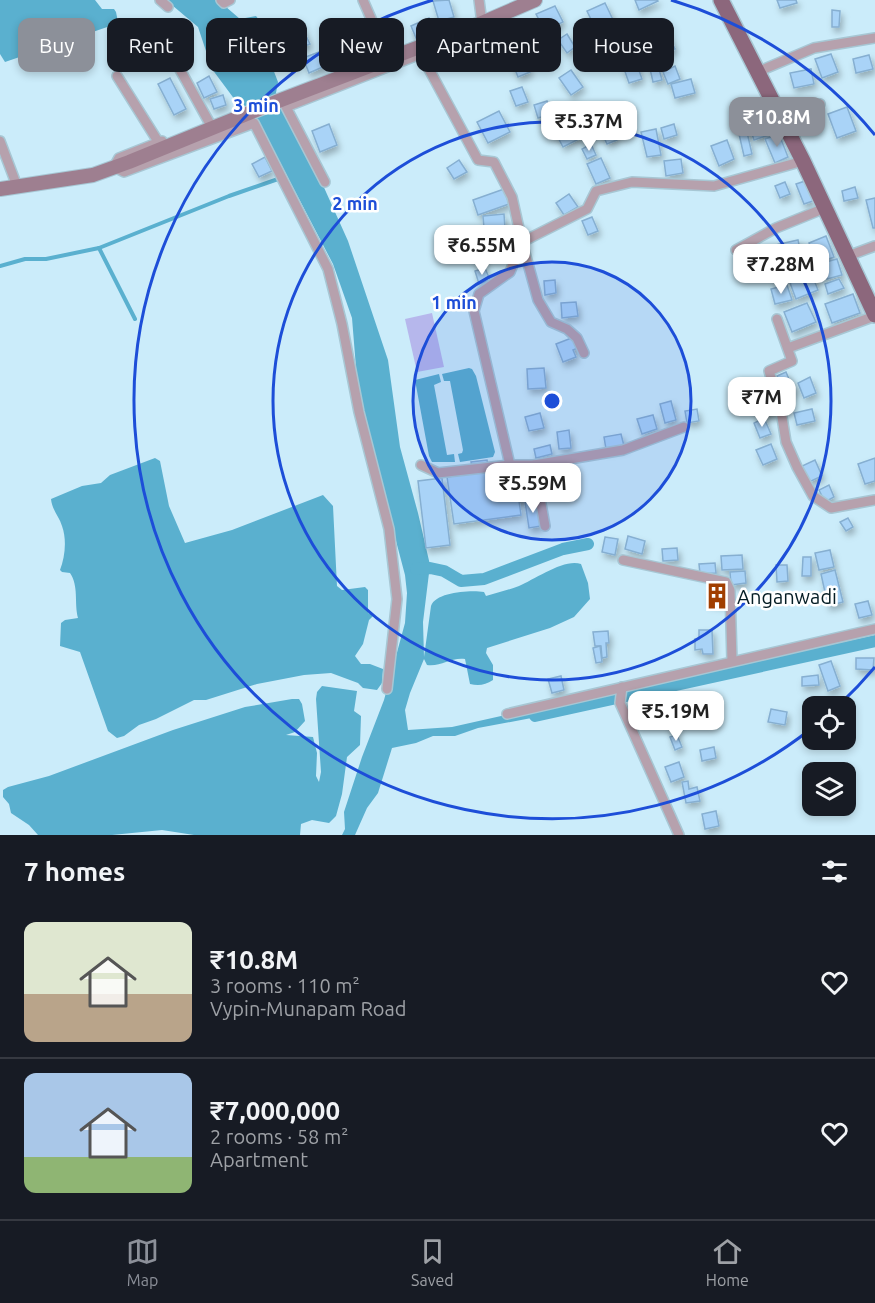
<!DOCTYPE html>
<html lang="en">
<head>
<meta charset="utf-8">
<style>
  body { margin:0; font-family:Ubuntu,sans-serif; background:#242831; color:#f1f3f6; height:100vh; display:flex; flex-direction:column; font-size:22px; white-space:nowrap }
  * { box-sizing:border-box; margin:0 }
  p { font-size:20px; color:#9ea1a6 }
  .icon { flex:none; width:33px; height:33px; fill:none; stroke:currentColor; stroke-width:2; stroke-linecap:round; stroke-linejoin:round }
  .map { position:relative; height:835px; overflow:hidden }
  .sheet { display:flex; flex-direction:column; background:#171b24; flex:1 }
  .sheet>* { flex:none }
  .hud { position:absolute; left:18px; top:18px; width:840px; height:54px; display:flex; gap:12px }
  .buttons { position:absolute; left:802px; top:696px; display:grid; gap:12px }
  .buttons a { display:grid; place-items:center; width:54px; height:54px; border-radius:12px; background:#171b24; box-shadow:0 3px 9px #0003; font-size:30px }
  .price { position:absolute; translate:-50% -51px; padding:0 14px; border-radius:12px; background:#fff; color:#222; font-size:20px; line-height:39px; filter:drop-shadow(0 2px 3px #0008) }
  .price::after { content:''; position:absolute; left:50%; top:36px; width:18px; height:14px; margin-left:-9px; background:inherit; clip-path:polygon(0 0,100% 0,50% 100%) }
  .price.selected { background:#8c9099; color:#fff }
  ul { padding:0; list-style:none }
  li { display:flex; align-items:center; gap:18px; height:150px; padding:0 24px }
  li+li { border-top:2px solid #363941 }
  li span { display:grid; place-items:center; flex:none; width:168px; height:120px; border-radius:12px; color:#555 }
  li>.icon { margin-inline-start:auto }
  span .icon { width:72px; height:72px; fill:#fffc; stroke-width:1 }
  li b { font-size:26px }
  h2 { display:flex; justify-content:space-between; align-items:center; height:72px; padding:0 24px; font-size:26px }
  .chip { padding:0 21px; border-radius:12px; background:#171b24; box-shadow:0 3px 9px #0003; font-size:21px; line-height:54px }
  .chip.selected { background:#8c9099; color:#fff }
  .tab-bar { display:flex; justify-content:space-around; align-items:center; height:84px; border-top:2px solid #363941; background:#171b24; font-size:16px; color:#9ea1a6 }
  .tab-bar a { display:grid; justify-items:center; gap:3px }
  .tab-bar .selected { color:#8c9099 }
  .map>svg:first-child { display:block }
  .green { fill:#b6b7ec }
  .water { fill:#5ab0cf }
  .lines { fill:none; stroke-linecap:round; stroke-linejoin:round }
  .stream { stroke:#5ab0cf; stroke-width:4 }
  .canal { stroke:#5ab0cf; stroke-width:12 }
  .building { fill:#a9d3f7; stroke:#86afd1; stroke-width:1.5; filter:url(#shadow) }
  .minor-casing { stroke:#a7c7d4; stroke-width:12 }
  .secondary-casing { stroke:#a7c7d4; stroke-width:16 }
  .primary-casing { stroke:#a7c7d4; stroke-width:18 }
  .minor { stroke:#b6a1ad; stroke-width:9 }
  .secondary { stroke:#9e7f90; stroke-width:14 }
  .primary { stroke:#8c677c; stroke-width:15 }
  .ring { fill:none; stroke:#1d4ed8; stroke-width:3 }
  .labels { text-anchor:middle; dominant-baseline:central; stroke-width:5; stroke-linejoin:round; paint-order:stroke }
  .poi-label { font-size:20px; fill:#051d25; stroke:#fff; text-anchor:start }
  .centre { fill:#1d4ed8; stroke:#fff; stroke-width:3 }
  .ring-label { font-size:18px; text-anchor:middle; font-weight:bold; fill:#1d4ed8; stroke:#fff; stroke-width:5; stroke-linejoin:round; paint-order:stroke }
</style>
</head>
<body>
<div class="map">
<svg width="875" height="835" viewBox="0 0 875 835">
  <defs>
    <filter id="shadow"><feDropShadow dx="2.5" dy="4.5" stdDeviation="3" flood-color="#0004"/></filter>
  </defs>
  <rect width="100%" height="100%" fill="#cbecfa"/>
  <path class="green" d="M432,313L444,367L417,372L405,319Z"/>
  <g class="water">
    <path d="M0,0H95L102,9H114L116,12L118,22L116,24L5,62L0,54Z"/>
    <path d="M166,0H218L240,19L256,16L279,46L273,69L278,82L276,93L313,163L348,241L388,360L400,447L418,513L430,565L423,622L424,657L431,606C436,592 470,590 484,592L486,596C497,593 508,590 519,586C535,579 565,558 581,564L588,583L590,599L574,617L550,628L487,648L486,653L493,665V680C485,685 479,686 470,684L465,659C451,657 441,667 427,665L424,659L410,693L405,710L408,730L452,727L510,714L559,708L542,716L478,728L455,736H433L416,743L392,748L378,793L367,808L355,835H342L345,829L344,812L362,757L384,700L405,623L407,593L405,575L368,435L357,380L352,318L333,264L251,107L241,108L212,69L198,27Z"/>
    <path d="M469,368L472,369L476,376L495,452L493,457L460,462L458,454L462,453L463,450L450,381H444L442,374Z"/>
    <path d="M439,374L441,382L434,385L447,455L454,454L455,462H432L429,456L415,380Z"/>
    <path d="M155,458L160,461L169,506L185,543L232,530L323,495L333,506L337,586L342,590L365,587L368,590V613L374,615L369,620L363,644L355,656L361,664H370L383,669L382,683L377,690L363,688L358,683L331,673L304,675L257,684L206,700H194L156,719L139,725L124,736L117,738L108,731L80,652L60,646L61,623L65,620L78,618C74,603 79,586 70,573L62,572L60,570C65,557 67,540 62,526C59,516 52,510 51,499L82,486L101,483L110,475Z"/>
    <path d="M322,686L357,691L354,711L361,716L360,745L347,757L342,794L336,816L329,823L312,820L301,824L300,835H194L162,830L112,835H38L29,825L11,813L9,804L3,797V790L8,787L49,776L173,730L245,707L292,699H299L302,704L305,721L295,732L286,735L313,737L317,753L316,776L319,782L321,772L316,699L317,692Z"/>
  </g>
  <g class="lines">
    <g class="stream">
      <path d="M0,266L25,259H46L99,248"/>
      <path d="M135,319L99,248L229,196L281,178"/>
    </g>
    <g class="canal">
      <path d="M416,569L430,568L444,571L461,581L484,579L563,549L588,544"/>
      <path d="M535,716L875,641"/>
    </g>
  </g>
  <g class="building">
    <path d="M449,0L454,17L439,21L433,1Z"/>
    <path d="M635,0H657L658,1L639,10Z"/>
    <path d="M777,0H796L797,3L780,8Z"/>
    <path d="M605,3L616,26L598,34L587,11Z"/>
    <path d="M555,6L563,22L545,31L536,14Z"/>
    <path d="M832,10L840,11L839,27H832Z"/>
    <path d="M429,18L434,30L416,38L411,26Z"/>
    <path d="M302,28L310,44L297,49L290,33Z"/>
    <path d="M666,31L675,49L662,55L654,37Z"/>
    <path d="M567,34L575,47L567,53L558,40Z"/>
    <path d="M516,37L530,72L518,77L504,42Z"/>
    <path d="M534,37L545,57L537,61L526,41Z"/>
    <path d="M630,39L632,52L617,55L614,42Z"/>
    <path d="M319,52L325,66L309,73L303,58Z"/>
    <path d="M831,54L838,72L822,78L815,59Z"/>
    <path d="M869,55L873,69L856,73L853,59Z"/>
    <path d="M656,58L662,80L653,82L648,60Z"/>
    <path d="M636,62L642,79L629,83L623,66Z"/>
    <path d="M675,66L680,79L668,84L663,72Z"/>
    <path d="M811,69L814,84L794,88L790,73Z"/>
    <path d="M571,70L583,87L571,95L559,78Z"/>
    <path d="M209,76L217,92L204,98L197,83Z"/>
    <path d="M170,78L186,109L174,115L158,84Z"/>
    <path d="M691,79L695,93L675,98L671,84Z"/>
    <path d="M522,87L528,102L516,106L510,91Z"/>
    <path d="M223,95L226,105L214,109L210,99Z"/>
    <path d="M547,101L552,114L538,118L534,105Z"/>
    <path d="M847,107L856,131L837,138L828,114Z"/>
    <path d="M499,111L510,132L488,143L477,122Z"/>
    <path d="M582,112L590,126L579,132L572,118Z"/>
    <path d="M771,114L778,132L754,140L748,122Z"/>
    <path d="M329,124L337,145L320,152L312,131Z"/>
    <path d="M570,124L579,139L563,147L555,132Z"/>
    <path d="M610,124L617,140L607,144L600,129Z"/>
    <path d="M674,124L677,135L664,139L661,128Z"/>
    <path d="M656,129L661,155L647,157L641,132Z"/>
    <path d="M747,132L752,154L744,156L739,134Z"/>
    <path d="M779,134L788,157L775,163L765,139Z"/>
    <path d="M727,140L734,159L719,166L711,146Z"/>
    <path d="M591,144L596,155L587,159L582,149Z"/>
    <path d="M265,157L272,171L259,177L252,164Z"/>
    <path d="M601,158L610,178L596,184L587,164Z"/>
    <path d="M681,159L683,173L666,176L664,161Z"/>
    <path d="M459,160L467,172L454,179L447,168Z"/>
    <path d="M805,181L813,201L804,204L796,184Z"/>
    <path d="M785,182L790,194L780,198L775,186Z"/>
    <path d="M855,187L858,198L844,201L842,191Z"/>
    <path d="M504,189L509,204L478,215L473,200Z"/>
    <path d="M569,194L578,207L564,215L556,203Z"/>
    <path d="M875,198V228H873L866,200Z"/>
    <path d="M504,214L505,228L514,227L516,239L485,242L483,216Z"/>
    <path d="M592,217L598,231L588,235L582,221Z"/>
    <path d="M826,236L834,257L817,264L809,243Z"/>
    <path d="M798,240L803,262L780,268L775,245Z"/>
    <path d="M837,259L842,275L827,279L822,263Z"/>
    <path d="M485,268L490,280L479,284L475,271Z"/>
    <path d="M812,275L818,290L796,299L790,283Z"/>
    <path d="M839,279L844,288L828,294L825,284Z"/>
    <path d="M555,280L556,293L545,295L544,281Z"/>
    <path d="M787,285L792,300L775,304L771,289Z"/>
    <path d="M853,294L860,313L832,323L825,304Z"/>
    <path d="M576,302L578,316L562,318L561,303Z"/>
    <path d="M807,303L816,322L792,332L784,312Z"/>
    <path d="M574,337L578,348L573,350L576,357L563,362L556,344Z"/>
    <path d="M544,368L546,388L528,389L527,369Z"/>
    <path d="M786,372L794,391L785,395L777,376Z"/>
    <path d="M810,377L816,393L804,398L798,383Z"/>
    <path d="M777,400L780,412L763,416L760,404Z"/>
    <path d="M671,401L676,420L665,423L660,404Z"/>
    <path d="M697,409L699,421L687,423L685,411Z"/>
    <path d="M812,409L815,421L797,425L794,413Z"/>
    <path d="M540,413L544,428L529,431L525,417Z"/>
    <path d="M653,415L657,429L642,434L637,419Z"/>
    <path d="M764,418L771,434L760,438L754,423Z"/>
    <path d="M569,430L571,448L559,449L557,432Z"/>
    <path d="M621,434L624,446L606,449L604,437Z"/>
    <path d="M771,444L777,459L763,465L756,450Z"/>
    <path d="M550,445L552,454L536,458L534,449Z"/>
    <path d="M875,458V481L865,484L858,464Z"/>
    <path d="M487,460L489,471L514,468L517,488L522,487L524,500L519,501L521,515L454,524L447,477L473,473L471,462Z"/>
    <path d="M815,460L822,476L809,482L802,466Z"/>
    <path d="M442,478L450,545L426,548L418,481Z"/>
    <path d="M829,485L834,497L825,502L819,490Z"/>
    <path d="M538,501L541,526L529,528L525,502Z"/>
    <path d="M848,518L853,527L846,531L840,522Z"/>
    <path d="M628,536L645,541L642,554L625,549Z"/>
    <path d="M605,537L618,539L615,555L602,552Z"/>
    <path d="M677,548L678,560L663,561L662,549Z"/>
    <path d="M830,550L834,567L819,570L815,553Z"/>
    <path d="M742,555L743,569L722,570L721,556Z"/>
    <path d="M803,557H811V576H802Z"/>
    <path d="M715,563L716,573L700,574L699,564Z"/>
    <path d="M776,565H787L788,581L777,582Z"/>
    <path d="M835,570L843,602L828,606L821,574Z"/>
    <path d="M745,571L746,583L731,585L730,572Z"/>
    <path d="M709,589L727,591L725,604L708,602Z"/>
    <path d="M868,601L872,615L859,618L855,604Z"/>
    <path d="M699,630H712L713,654H703L702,649L695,650V639H699Z"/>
    <path d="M608,631L609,643H606L607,657L602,658L601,646H595L593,632Z"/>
    <path d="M600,646L602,662L596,663L593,648Z"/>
    <path d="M856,658H874L873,670L856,669Z"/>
    <path d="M831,661L840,686L828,691L819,665Z"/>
    <path d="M818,675L819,685L802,686V677Z"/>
    <path d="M561,676L564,690L552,693L548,679Z"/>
    <path d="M771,709L787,712L785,725L768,722Z"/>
    <path d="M677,735L682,747L675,750L670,737Z"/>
    <path d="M714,747L716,758L702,761L700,750Z"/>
    <path d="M679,762L684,777L671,782L665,767Z"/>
    <path d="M688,781L689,789L697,787L700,801L686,803L682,782Z"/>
    <path d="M716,811L719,826L705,829L702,814Z"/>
  </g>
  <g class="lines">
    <g class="minor-casing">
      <g id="minor">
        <path d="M160,0L168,7"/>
        <path d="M221,0L224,3L230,0"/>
        <path d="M363,0L386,53"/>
        <path d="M479,0L482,23"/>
        <path d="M162,37L209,122"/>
        <path d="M414,47H417L478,160L494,162L512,197L522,242L587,209L596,191L632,182L714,186L803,161"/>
        <path d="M757,72L814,48L875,38"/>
        <path d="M117,76L159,143"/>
        <path d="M778,113L820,104"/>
        <path d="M0,141L17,186"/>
        <path d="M162,141L119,158L114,167L124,172L254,123L328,269L342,324L359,412L389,529L397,599L387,689"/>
        <path d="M325,182L286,107L413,57L417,47"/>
        <path d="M736,250L776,228L825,208"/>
        <path d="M848,256L875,246"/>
        <path d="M777,319L792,361L769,371L781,411L786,442L797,467L813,496L831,508L875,500"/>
        <path d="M788,348L875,316"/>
        <path d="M421,465L438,473L510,465"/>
        <path d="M534,465H510L474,311L479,294L510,272L522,242L538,300L551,322L567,329L577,338L584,353"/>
        <path d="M545,526L534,465L623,450L684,427"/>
        <path d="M623,560L726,582L730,590L732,661"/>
        <path d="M622,687L620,703L679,835"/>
        <path d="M507,714L875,629"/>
      </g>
    </g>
    <g class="secondary-casing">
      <path id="secondary" d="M0,189L93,175L129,162L281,100L482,23L535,0"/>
    </g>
    <g class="primary-casing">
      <path id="primary" d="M721,0L803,161L875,315"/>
    </g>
    <use href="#minor" class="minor"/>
    <use href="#secondary" class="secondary"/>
    <use href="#primary" class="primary"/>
  </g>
  <circle cx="552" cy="401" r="139" fill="#1d4ed8" fill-opacity=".12"/>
  <g class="ring">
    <circle cx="552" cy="401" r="139"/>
    <circle cx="552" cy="401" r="279"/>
    <path d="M875 667A418 418 0 0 1 840 704M812 728A418 418 0 1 1 433 0M671 0A418 418 0 0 1 875 135"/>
  </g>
  <defs>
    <g id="building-bare" transform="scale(2.07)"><path d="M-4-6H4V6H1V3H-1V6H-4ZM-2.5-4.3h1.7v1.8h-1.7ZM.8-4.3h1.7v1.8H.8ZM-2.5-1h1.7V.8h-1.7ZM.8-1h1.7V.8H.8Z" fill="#a13e00" stroke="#fff" stroke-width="2.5" paint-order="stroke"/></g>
  </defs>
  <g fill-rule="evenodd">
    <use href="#building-bare" x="717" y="596"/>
  </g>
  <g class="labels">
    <g class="poi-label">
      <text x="737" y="596">Anganwadi</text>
    </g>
  </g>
  <circle cx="552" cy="401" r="9" class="centre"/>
  <g class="ring-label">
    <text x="256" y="112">3 min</text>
    <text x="355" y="210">2 min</text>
    <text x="454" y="309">1 min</text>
  </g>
</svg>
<div class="buttons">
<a><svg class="icon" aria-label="locate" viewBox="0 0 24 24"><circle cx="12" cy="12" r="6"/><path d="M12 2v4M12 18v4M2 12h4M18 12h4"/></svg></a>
<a><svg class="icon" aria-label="layers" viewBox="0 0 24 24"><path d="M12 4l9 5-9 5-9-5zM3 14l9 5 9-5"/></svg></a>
</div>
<b class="price selected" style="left:777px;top:148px">₹10.8M</b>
<b class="price" style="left:589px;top:152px">₹5.37M</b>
<b class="price" style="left:482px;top:276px">₹6.55M</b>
<b class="price" style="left:781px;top:295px">₹7.28M</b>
<b class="price" style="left:762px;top:428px">₹7M</b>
<b class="price" style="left:533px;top:514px">₹5.59M</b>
<b class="price" style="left:676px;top:742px">₹5.19M</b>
<div class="hud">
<a class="chip selected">Buy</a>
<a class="chip">Rent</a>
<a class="chip">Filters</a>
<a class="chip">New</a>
<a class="chip">Apartment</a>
<a class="chip">House</a>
</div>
</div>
<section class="sheet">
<h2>7 homes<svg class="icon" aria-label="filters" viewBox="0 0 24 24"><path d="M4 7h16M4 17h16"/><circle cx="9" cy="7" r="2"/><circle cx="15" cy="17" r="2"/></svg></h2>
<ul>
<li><span style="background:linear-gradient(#dfe7d0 60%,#b9a48a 0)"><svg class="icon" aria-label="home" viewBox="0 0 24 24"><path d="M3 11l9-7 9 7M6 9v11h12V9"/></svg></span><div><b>₹10.8M</b><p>3 rooms · 110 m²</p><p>Vypin-Munapam Road</p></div><svg class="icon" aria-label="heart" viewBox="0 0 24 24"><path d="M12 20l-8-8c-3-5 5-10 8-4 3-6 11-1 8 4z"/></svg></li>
<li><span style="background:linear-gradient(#a9c7e8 70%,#8fb573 0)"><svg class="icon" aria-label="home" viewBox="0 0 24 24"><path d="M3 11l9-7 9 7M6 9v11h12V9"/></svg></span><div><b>₹7,000,000</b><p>2 rooms · 58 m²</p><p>Apartment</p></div><svg class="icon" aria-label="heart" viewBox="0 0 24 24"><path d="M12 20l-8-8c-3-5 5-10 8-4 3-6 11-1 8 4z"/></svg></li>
</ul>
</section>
<nav class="tab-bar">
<a class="selected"><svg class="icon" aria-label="map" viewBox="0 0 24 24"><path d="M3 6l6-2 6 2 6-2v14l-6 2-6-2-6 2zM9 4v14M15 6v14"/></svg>Map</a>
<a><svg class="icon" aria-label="saved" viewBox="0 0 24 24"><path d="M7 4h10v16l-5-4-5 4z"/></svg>Saved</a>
<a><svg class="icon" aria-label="home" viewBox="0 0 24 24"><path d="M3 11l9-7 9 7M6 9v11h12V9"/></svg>Home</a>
</nav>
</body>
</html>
